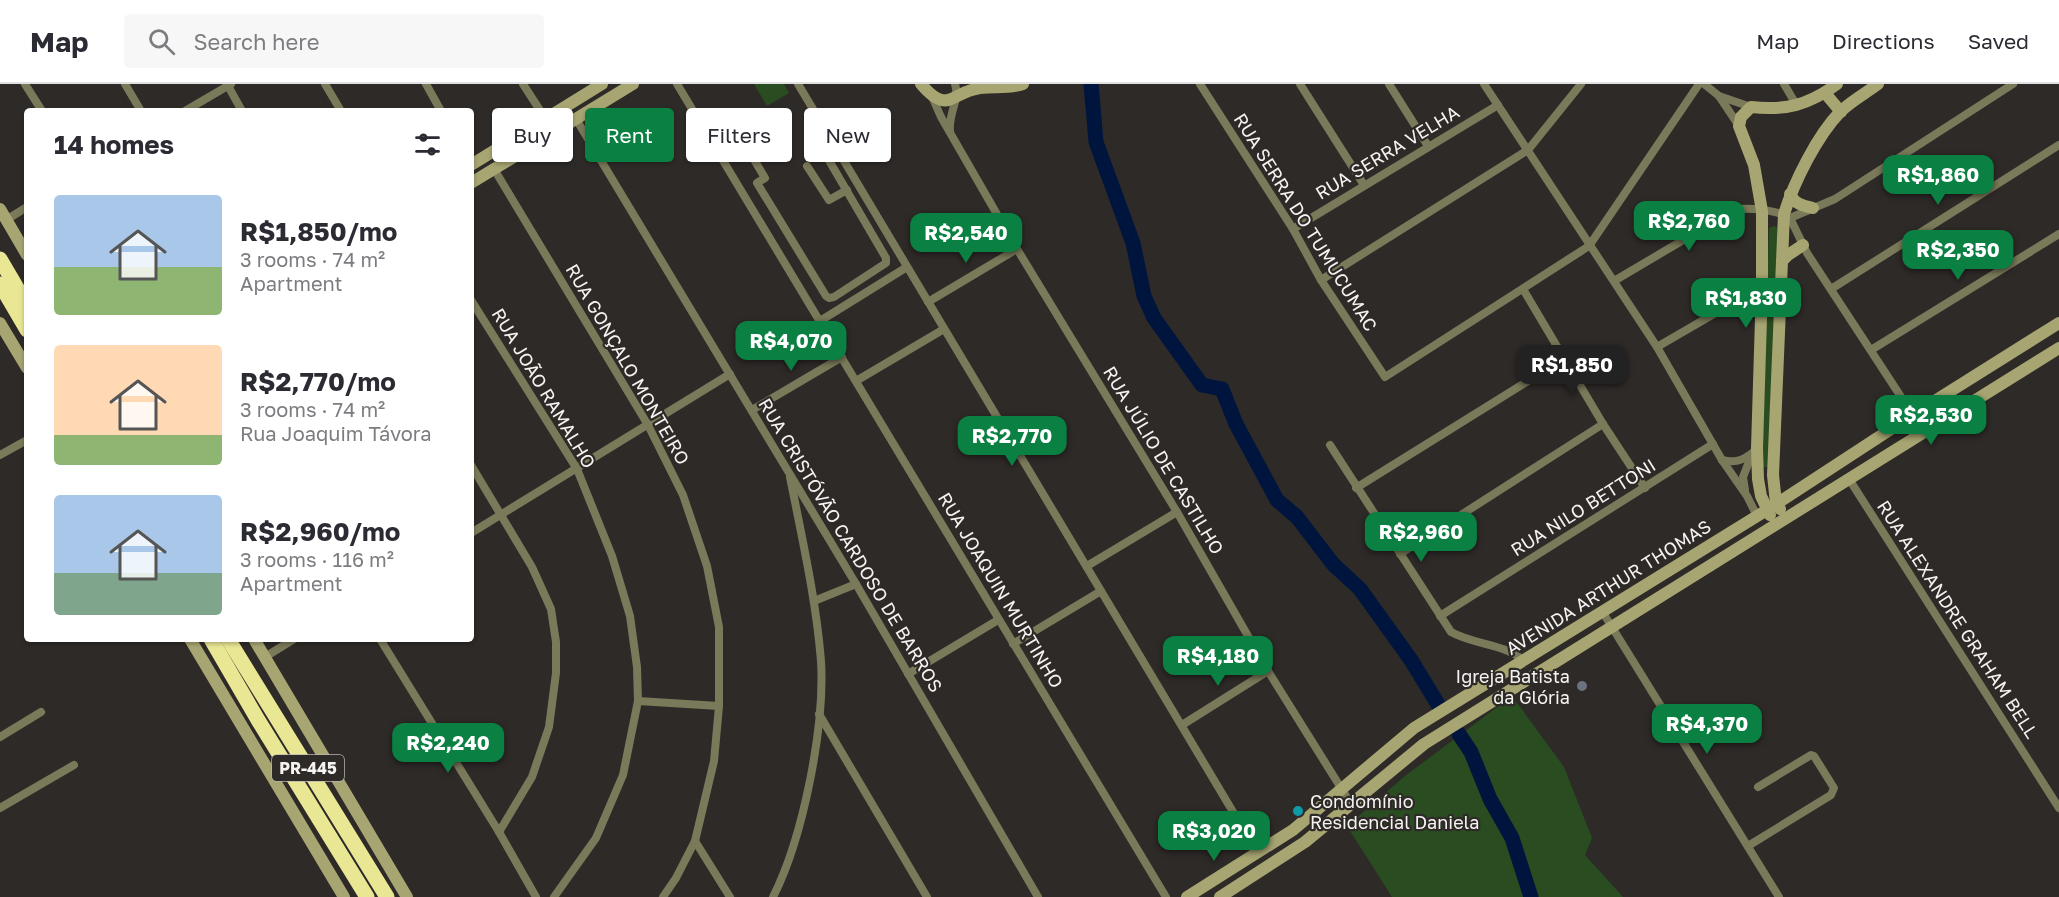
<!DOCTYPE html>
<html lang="en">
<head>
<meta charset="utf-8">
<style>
  body { margin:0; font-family:"Golos Text",sans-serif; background:#f7f7f7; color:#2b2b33; height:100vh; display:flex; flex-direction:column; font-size:22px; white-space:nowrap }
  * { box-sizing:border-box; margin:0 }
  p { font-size:20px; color:#7c7c81 }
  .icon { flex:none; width:33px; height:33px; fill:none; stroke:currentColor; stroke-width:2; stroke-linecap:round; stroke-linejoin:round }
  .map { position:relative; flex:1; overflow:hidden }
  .panel { position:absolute; left:24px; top:24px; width:450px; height:534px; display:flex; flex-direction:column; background:#fff; border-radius:6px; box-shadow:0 2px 4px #0004 }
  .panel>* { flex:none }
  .hud { position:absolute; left:492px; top:24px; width:570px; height:54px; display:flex; gap:12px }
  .price { position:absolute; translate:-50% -51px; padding:0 14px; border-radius:12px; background:#0b8043; color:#fff; font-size:20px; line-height:39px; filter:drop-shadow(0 2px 3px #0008) }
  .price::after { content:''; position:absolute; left:50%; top:36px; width:18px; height:14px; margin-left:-9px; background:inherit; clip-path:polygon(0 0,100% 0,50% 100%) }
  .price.active { background:#222; color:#fff }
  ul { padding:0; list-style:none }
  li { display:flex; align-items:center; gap:18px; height:150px; padding:0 30px }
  li span { display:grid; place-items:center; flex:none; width:168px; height:120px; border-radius:6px; color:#555 }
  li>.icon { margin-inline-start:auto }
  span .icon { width:72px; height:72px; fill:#fffc; stroke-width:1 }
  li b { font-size:26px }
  h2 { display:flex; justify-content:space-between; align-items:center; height:72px; padding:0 30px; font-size:26px }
  .pill { padding:0 21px; border-radius:6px; background:#fff; box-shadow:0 2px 4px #0004; font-size:21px; line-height:54px }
  .pill.active { background:#0b8043; color:#fff }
  header { display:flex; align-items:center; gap:36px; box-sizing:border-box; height:84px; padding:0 30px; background:#fff; border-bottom:2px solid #e1e1e2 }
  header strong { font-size:28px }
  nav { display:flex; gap:33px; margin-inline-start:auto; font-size:21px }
  .search { width:420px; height:54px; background:#f7f7f7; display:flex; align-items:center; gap:15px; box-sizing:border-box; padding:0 21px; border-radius:6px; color:#7c7c81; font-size:22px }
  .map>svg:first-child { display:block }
  .green { fill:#294d20 }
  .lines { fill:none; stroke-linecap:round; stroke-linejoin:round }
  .river { stroke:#00153d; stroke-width:15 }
  .street { stroke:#7a7959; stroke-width:8 }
  .secondary { stroke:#a7a571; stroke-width:12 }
  .highway { stroke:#e9e694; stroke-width:15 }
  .worship-dot { fill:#6b7280; stroke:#2e2a28; stroke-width:2 }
  .culture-dot { fill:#0f9aa8; stroke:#2e2a28; stroke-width:2 }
  .labels { text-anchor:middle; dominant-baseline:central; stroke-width:4.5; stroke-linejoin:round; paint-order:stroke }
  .shield { fill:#2e2a28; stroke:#bab7b5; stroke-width:1.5 }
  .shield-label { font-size:16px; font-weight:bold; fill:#f6f4f2 }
  .street-label { font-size:18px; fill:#f6f4f2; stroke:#2e2a28 }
  .poi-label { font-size:18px; fill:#f6f4f2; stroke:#2e2a28; text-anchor:end }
</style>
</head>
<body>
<header>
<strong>Map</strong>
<div class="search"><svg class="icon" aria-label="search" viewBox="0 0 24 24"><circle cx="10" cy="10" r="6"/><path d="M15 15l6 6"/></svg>Search here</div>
<nav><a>Map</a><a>Directions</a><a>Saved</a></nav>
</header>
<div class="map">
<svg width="2059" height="813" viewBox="0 0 2059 813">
  <rect width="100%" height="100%" fill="#2e2a28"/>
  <g class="green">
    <path d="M754,0H784L789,9L767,22Z"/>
    <path d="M1774,142L1778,144L1768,383H1762L1769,144Z"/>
    <path d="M1512,612L1564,683L1592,754L1585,771L1623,813H1392L1347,742L1405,692Z"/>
  </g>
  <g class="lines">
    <g class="river">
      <path d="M1091,0L1096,58L1133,159L1144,212L1154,234L1202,301L1222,305L1236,340L1277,416L1297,433L1333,480L1360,505L1411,576L1439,622"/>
      <path d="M1459,650L1471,668L1490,715L1512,754L1531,813"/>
    </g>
    <g class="street">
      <path d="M25,0L42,27"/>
      <path d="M125,0L141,27"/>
      <path d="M227,0L242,27"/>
      <path d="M325,0L341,27"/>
      <path d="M426,0L441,27"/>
      <path d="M523,0L554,48"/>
      <path d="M677,0L1166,813"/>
      <path d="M798,0L1257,768"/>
      <path d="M1200,0L1293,145L1321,196L1385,293L1589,162L1699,0"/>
      <path d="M1300,0L1364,101"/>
      <path d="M1389,0L1428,62"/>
      <path d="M1484,0L1657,263L1722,376L1747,412L1757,432"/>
      <path d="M1704,0L1719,12L1739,42"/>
      <path d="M1784,0L1797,22"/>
      <path d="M930,8L941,33L1017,165L1177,428L1268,587L1351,720"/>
      <path d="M1719,12L1751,23"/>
      <path d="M185,27L231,0"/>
      <path d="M576,35L856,500L1038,813"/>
      <path d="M950,47C948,30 960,16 955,0"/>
      <path d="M744,59L765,94L757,99L826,212L829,214L834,213L886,179V174L827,73"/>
      <path d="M807,82L829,116L847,106"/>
      <path d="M494,85L648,341L683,411L707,482L719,543V622L714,677L695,757L676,794L663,813"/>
      <path d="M1790,134L1807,169L1924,348"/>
      <path d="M6,136L27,123"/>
      <path d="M1293,145L1498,21"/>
      <path d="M1321,196L1528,66L1581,0"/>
      <path d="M1614,197L1734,126C1748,123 1778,126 1790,134L1835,115L2013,0"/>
      <path d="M1523,205L1603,340L1645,404"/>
      <path d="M1831,205L2059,61"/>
      <path d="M471,216L577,385L612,472L630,532L637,583L638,617L623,691L596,754L554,813"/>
      <path d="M928,218L1017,165"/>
      <path d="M820,237L907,183"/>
      <path d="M1657,263L1762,202"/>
      <path d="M1871,266L2059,150"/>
      <path d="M856,297L944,245"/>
      <path d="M752,326L842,273"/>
      <path d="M1330,361L1451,548C1474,561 1503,559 1523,576"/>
      <path d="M0,371L27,356"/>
      <path d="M1722,376C1734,379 1742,377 1752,369"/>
      <path d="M471,381L532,483L551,525L556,558V589L549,643L532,693L499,748"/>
      <path d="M1849,395L2059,724"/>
      <path d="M1356,404L1565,274"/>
      <path d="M1745,406L1743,393L1752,370"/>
      <path d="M471,449L730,290"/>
      <path d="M1400,470L1603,340"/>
      <path d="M1087,482L1177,428"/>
      <path d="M814,517L856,500"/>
      <path d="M1602,527L1779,813"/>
      <path d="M1440,532L1713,360"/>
      <path d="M380,555L499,748L536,813"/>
      <path d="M1013,560L1101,507"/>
      <path d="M265,573L294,555"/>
      <path d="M908,590L998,536"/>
      <path d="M638,617L719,622"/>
      <path d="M819,630L927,813"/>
      <path d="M1182,641L1268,587"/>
      <path d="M0,653L41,628"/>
      <path d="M0,724L74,681"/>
      <path d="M695,757L730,813"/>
      <path d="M1748,762L1831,711L1834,704L1814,672L1811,671L1758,703"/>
      <path d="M773,813C803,754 825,643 821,577C816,515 802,454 790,393"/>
    </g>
    <g class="secondary">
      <path d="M921,0C948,32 951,8 980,4C995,2 1008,5 1023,0"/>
      <path d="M1825,9L1841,28"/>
      <path d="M471,81L602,0"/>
      <path d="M471,99L633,0"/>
      <path d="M1790,110C1794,120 1804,122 1813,124"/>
      <path d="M0,125L27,171"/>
      <path d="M1782,177L1788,171L1803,161"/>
      <path d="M0,239L27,284"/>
      <path d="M1780,425L1776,419L1773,391L1784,130C1794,98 1817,52 1840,28C1851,17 1866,9 1878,0"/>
      <path d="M1770,431L1761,412L1758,395L1757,364L1762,202V127L1754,81L1739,42L1741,33L1751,23C1785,27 1809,21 1837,0"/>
      <path d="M190,555L344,813"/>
      <path d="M254,555L407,813"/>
      <path d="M1187,813L1293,746L1414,644L1767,426L1914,330L2059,239"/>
      <path d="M1220,813L1305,758L1424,660L2059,264"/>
    </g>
    <g class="highway">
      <path d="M0,175L27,221"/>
      <path d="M0,200L27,246"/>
      <path d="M211,555L258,636L367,813"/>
      <path d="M228,555L387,813"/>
    </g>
  </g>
  <circle class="worship-dot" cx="1582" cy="602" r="6"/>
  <circle class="culture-dot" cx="1298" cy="727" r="6"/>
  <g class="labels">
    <rect class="shield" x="272" y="671" width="72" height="26" rx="4.5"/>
    <g class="shield-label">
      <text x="308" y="684">PR-445</text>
    </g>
    <g class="street-label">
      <text transform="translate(1387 68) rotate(-31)">RUA SERRA VELHA</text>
      <text transform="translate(1306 138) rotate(58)">RUA SERRA DO TUMUCUMAC</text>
      <text transform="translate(628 280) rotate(60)">RUA GONÇALO MONTEIRO</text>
      <text transform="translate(544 304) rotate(59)">RUA JOÃO RAMALHO</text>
      <text transform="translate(1164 376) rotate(59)">RUA JÚLIO DE CASTILHO</text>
      <text transform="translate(1583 423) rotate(-32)">RUA NILO BETTONI</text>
      <text transform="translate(851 461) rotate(59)">RUA CRISTÓVÃO CARDOSO DE BARROS</text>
      <text transform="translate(1608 503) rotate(-32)">AVENIDA ARTHUR THOMAS</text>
      <text transform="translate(1001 506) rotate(59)">RUA JOAQUIN MURTINHO</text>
      <text transform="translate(1958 535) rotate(57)">RUA ALEXANDRE GRAHAM BELL</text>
    </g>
    <g class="poi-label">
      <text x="1570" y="592">Igreja Batista<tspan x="1570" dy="21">da Glória</tspan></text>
      <text x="1310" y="717" text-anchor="start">Condomínio<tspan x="1310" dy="21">Residencial Daniela</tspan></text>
    </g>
  </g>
</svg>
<b class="price" style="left:1938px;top:122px">R$1,860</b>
<b class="price" style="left:1689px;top:168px">R$2,760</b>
<b class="price" style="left:966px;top:180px">R$2,540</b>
<b class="price" style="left:1958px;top:197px">R$2,350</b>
<b class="price" style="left:1746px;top:245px">R$1,830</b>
<b class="price" style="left:791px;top:288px">R$4,070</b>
<b class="price active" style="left:1572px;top:312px">R$1,850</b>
<b class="price" style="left:1931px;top:362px">R$2,530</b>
<b class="price" style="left:1012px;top:383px">R$2,770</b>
<b class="price" style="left:1421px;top:479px">R$2,960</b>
<b class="price" style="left:1218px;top:603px">R$4,180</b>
<b class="price" style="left:1707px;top:671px">R$4,370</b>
<b class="price" style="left:448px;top:690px">R$2,240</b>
<b class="price" style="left:1214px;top:778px">R$3,020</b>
<div class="hud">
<a class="pill">Buy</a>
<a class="pill active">Rent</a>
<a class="pill">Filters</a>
<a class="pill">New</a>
</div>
<section class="panel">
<h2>14 homes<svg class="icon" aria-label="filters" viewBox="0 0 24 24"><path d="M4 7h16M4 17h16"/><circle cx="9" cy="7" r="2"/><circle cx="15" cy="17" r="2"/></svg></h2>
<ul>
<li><span style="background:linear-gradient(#a9c7e8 60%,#8fb573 0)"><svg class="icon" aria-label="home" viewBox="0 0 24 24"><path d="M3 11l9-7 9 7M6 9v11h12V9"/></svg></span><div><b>R$1,850/mo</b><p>3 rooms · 74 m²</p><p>Apartment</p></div></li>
<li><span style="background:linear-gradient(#ffd9b3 75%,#8fb573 0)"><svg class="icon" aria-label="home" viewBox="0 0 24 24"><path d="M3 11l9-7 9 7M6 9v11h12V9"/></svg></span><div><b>R$2,770/mo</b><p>3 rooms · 74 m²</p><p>Rua Joaquim Távora</p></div></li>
<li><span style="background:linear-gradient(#a9c7e8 65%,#7fa58c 0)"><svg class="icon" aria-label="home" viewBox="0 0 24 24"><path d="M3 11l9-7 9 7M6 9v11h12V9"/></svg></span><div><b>R$2,960/mo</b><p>3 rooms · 116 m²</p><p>Apartment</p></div></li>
</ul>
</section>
</div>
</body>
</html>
